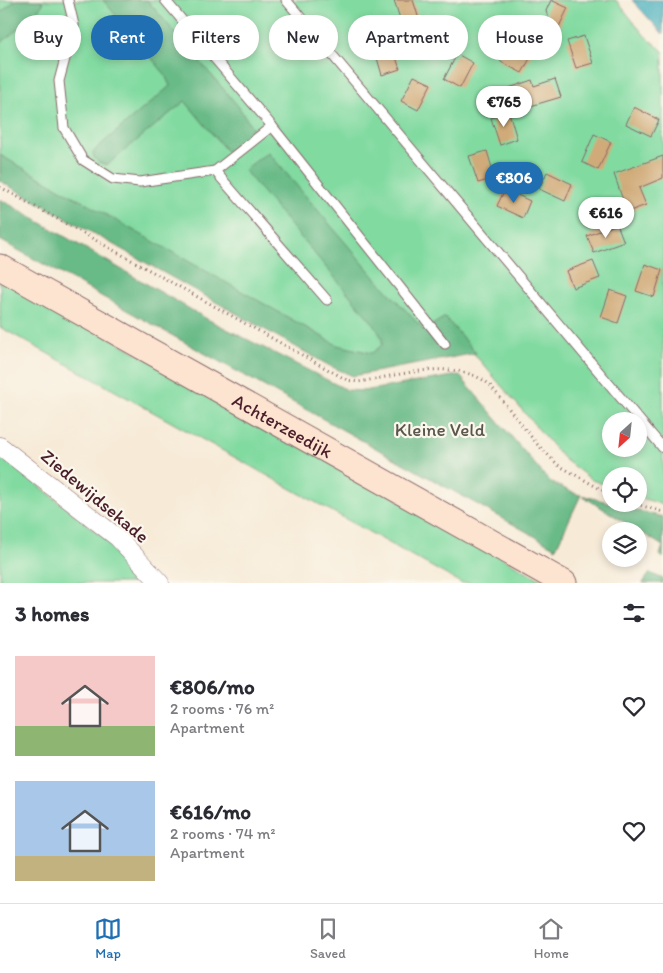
<!DOCTYPE html>
<html lang="en">
<head>
<meta charset="utf-8">
<style>
  body { margin:0; font-family:Itim,sans-serif; background:#f2f2f3; color:#2b2b33; height:100vh; display:flex; flex-direction:column; font-size:19px; white-space:nowrap }
  * { box-sizing:border-box; margin:0 }
  p { font-size:16px; color:#7c7c81 }
  .icon { flex:none; width:28px; height:28px; fill:none; stroke:currentColor; stroke-width:2; stroke-linecap:round; stroke-linejoin:round }
  .map { position:relative; height:583px; overflow:hidden }
  .details { display:flex; flex-direction:column; background:#fff; flex:1 }
  .details>* { flex:none }
  .hud { position:absolute; left:15px; top:15px; width:634px; height:45px; display:flex; gap:10px }
  .needle { width:32px; rotate:207deg }
  .buttons { position:absolute; left:602px; top:412px; display:grid; gap:10px }
  .buttons a { display:grid; place-items:center; width:45px; height:45px; border-radius:50%; background:#fff; box-shadow:0 2px 8px #0003; font-size:25px }
  .price { position:absolute; translate:-50% -42px; padding:0 11px; border-radius:18px; background:#fff; color:#222; font-size:16px; line-height:32px; filter:drop-shadow(0 1px 2px #0008) }
  .price::after { content:''; position:absolute; left:50%; top:30px; width:15px; height:11px; margin-left:-8px; background:inherit; clip-path:polygon(0 0,100% 0,50% 100%) }
  .price.selected { background:#1f6fb2; color:#fff }
  ul { padding:0; list-style:none }
  li { display:flex; align-items:center; gap:15px; height:125px; padding:0 15px }
  li span { display:grid; place-items:center; flex:none; width:140px; height:100px; border-radius:0px; color:#555 }
  li>.icon { margin-inline-start:auto }
  span .icon { width:60px; height:60px; fill:#fffc; stroke-width:1 }
  li b { font-size:21px }
  h2 { display:flex; justify-content:space-between; align-items:center; height:60px; padding:0 15px; font-size:21px }
  .pill { padding:0 18px; border-radius:22px; background:#fff; box-shadow:0 2px 8px #0003; font-size:18px; line-height:45px }
  .pill.selected { background:#1f6fb2; color:#fff }
  .menu { display:flex; justify-content:space-around; align-items:center; height:70px; border-top:1px solid #e1e1e2; background:#fff; font-size:14px; color:#7c7c81 }
  .menu a { display:grid; justify-items:center; gap:2px }
  .menu .selected { color:#1f6fb2 }
  .map>svg:first-child { display:block }
  .green { fill:#81daa0; stroke:#667c66; fill-rule:evenodd }
  .forest { fill:#68ba86; stroke:#596c58 }
  .water { fill:#3baaba; stroke:#426472 }
  .building { fill:#d0aa78 }
  .lines { fill:none; stroke-linecap:round; stroke-linejoin:round }
  .lane-casing { stroke:#876668; stroke-width:11 }
  .street-casing { stroke:#876668; stroke-width:19 }
  .secondary-casing { stroke:#876668; stroke-width:27 }
  .path { stroke:#876668; stroke-width:3; stroke-dasharray:1 4; stroke-linecap:butt }
  .lane { stroke:#fff; stroke-width:9 }
  .street { stroke:#fff; stroke-width:18 }
  .secondary { stroke:#fde4d1; stroke-width:25 }
  .labels { text-anchor:middle; dominant-baseline:central; stroke-width:4.5; stroke-linejoin:round; paint-order:stroke }
  .street-label { font-size:19px; fill:#4a1f2b; stroke:#fbf7ec }
  .park-label { font-size:19px; fill:#5a574e; stroke:#fbf7ec }
</style>
</head>
<body>
<div class="map">
<svg width="663" height="583" viewBox="0 0 663 583">
  <rect width="100%" height="100%" fill="#fbf7ec"/>
  <filter id="ink" filterUnits="userSpaceOnUse"><feTurbulence type="fractalNoise" baseFrequency=".02" numOctaves="2"/><feDisplacementMap in="SourceGraphic" scale="10" xChannelSelector="R" yChannelSelector="G"/><feConvolveMatrix kernelMatrix="1 2 1 2 8 2 1 2 1" color-interpolation-filters="sRGB"/></filter>
  <filter id="wash" filterUnits="userSpaceOnUse"><feTurbulence type="fractalNoise" baseFrequency=".0096" numOctaves="4" result="noise"/><feDisplacementMap in="SourceGraphic" scale="20" xChannelSelector="R" yChannelSelector="G"/><feGaussianBlur stdDeviation="1.12" result="paint"/><feColorMatrix in="noise" values="0 0 0 0 0 0 0 0 0 0 0 0 0 0 0 0 0 1.4 0 .05"/><feComposite in="paint" operator="in"/></filter>
  <g filter="url(#wash)">
    <rect width="100%" height="100%" fill="#f7ebd8"/>
    <g class="green">
      <path d="M0,0H616L645,36L663,51V505L639,497V476H611V487L592,480L564,459L464,342L343,366L0,173ZM611,421H639V449H611Z"/>
      <path d="M0,276L547,583H461L0,327Z"/>
      <path d="M0,454L125,555L150,583H0Z"/>
    </g>
    <g class="forest">
      <path d="M16,0H42L43,4L34,15L0,44V13Z"/>
      <path d="M103,0H147L238,106L255,132L229,154L185,101L107,165C99,163 94,161 93,153L98,147L170,86L164,73Z"/>
      <path d="M268,152L373,275L424,330L445,317L476,353L353,376L330,366L0,181V155L337,345L372,353L382,345V338L373,323L244,170Z"/>
      <path d="M0,199L207,319L347,390L363,391L459,375L550,482L576,494L581,495L611,503V504L663,517V558L660,555L663,546L581,495L556,548L0,240Z"/>
      <path d="M650,573L663,579V583H643Z"/>
    </g>
    <path class="water" d="M632,0H663V34Z"/>
    <g id="blocks">
      <g class="building">
        <path d="M394,0H413L422,29L405,34Z"/>
        <path d="M551,0L568,8L554,37L546,11Z"/>
        <path d="M528,20L546,29L522,73L501,62L492,36L515,48Z"/>
        <path d="M584,36L593,63L576,68L567,41Z"/>
        <path d="M391,43L400,69L382,75L374,48Z"/>
        <path d="M457,54L473,63L460,88L444,79Z"/>
        <path d="M414,76L431,84L418,110L401,101Z"/>
        <path d="M555,79L561,97L517,110L509,88L532,80L534,86Z"/>
        <path d="M634,107L659,120L651,136L626,124Z"/>
        <path d="M509,112L517,139L500,145L491,118Z"/>
        <path d="M594,134L611,142L598,170L582,162Z"/>
        <path d="M487,151L495,178L478,183L469,156Z"/>
        <path d="M663,156V178L639,188L646,205L627,212L614,174Z"/>
        <path d="M547,172L572,184L565,201L539,189Z"/>
        <path d="M505,189L530,201L523,218L497,206Z"/>
        <path d="M617,224L624,242L594,253L587,236Z"/>
        <path d="M593,261L600,278L573,288L566,271Z"/>
        <path d="M645,264L662,270L654,297L636,291Z"/>
        <path d="M610,290L627,296L618,323L601,317Z"/>
      </g>
    </g>
  </g>
  <g filter="url(#ink)">
    <use href="#blocks" fill-opacity="0" stroke="#876668" stroke-width="1"/>
    <g class="lines">
      <g class="lane-casing">
        <g id="lane">
          <path d="M68,0L74,25L59,81L64,128L83,160L113,179L140,182L215,171L272,126"/>
          <path d="M165,0L272,126L445,344"/>
          <path d="M286,0L663,448"/>
          <path d="M215,171L327,300"/>
        </g>
      </g>
      <g class="street-casing">
        <path id="street" d="M0,446L118,538L160,583"/>
      </g>
      <g class="secondary-casing">
        <g id="secondary">
          <path id="s1" d="M0,267L564,583"/>
        </g>
      </g>
      <g class="path">
        <path d="M0,187L347,380L358,382C399,376 454,356 490,385L537,444L558,465L611,495"/>
        <path d="M636,504L663,512"/>
      </g>
      <use href="#lane" class="lane"/>
      <use href="#street" class="street"/>
      <use href="#secondary" class="secondary"/>
    </g>
  </g>
  <g class="labels">
    <g class="street-label">
      <text stroke="none"><textPath href="#s1" startOffset="324">Achterzeedijk</textPath></text>
      <text transform="translate(95 496) rotate(40)">Ziedewijdsekade</text>
    </g>
    <g class="park-label">
      <text x="440" y="429">Kleine Veld</text>
    </g>
  </g>
</svg>
<div class="buttons">
<a><svg class="needle" viewBox="-14 -14 28 28"><path d="M0-13l5 13h-10z" fill="#e53935"/><path d="M0 13l5-13h-10z" fill="#7c7c81"/></svg></a>
<a><svg class="icon" aria-label="locate" viewBox="0 0 24 24"><circle cx="12" cy="12" r="6"/><path d="M12 2v4M12 18v4M2 12h4M18 12h4"/></svg></a>
<a><svg class="icon" aria-label="layers" viewBox="0 0 24 24"><path d="M12 4l9 5-9 5-9-5zM3 14l9 5 9-5"/></svg></a>
</div>
<b class="price" style="left:504px;top:128px">€765</b>
<b class="price selected" style="left:514px;top:204px">€806</b>
<b class="price" style="left:606px;top:239px">€616</b>
<div class="hud">
<a class="pill">Buy</a>
<a class="pill selected">Rent</a>
<a class="pill">Filters</a>
<a class="pill">New</a>
<a class="pill">Apartment</a>
<a class="pill">House</a>
</div>
</div>
<section class="details">
<h2>3 homes<svg class="icon" aria-label="filters" viewBox="0 0 24 24"><path d="M4 7h16M4 17h16"/><circle cx="9" cy="7" r="2"/><circle cx="15" cy="17" r="2"/></svg></h2>
<ul>
<li><span style="background:linear-gradient(#f6c9c9 70%,#8fb573 0)"><svg class="icon" aria-label="home" viewBox="0 0 24 24"><path d="M3 11l9-7 9 7M6 9v11h12V9"/></svg></span><div><b>€806/mo</b><p>2 rooms · 76 m²</p><p>Apartment</p></div><svg class="icon" aria-label="heart" viewBox="0 0 24 24"><path d="M12 20l-8-8c-3-5 5-10 8-4 3-6 11-1 8 4z"/></svg></li>
<li><span style="background:linear-gradient(#a9c7e8 75%,#c2b280 0)"><svg class="icon" aria-label="home" viewBox="0 0 24 24"><path d="M3 11l9-7 9 7M6 9v11h12V9"/></svg></span><div><b>€616/mo</b><p>2 rooms · 74 m²</p><p>Apartment</p></div><svg class="icon" aria-label="heart" viewBox="0 0 24 24"><path d="M12 20l-8-8c-3-5 5-10 8-4 3-6 11-1 8 4z"/></svg></li>
</ul>
</section>
<nav class="menu">
<a class="selected"><svg class="icon" aria-label="map" viewBox="0 0 24 24"><path d="M3 6l6-2 6 2 6-2v14l-6 2-6-2-6 2zM9 4v14M15 6v14"/></svg>Map</a>
<a><svg class="icon" aria-label="saved" viewBox="0 0 24 24"><path d="M7 4h10v16l-5-4-5 4z"/></svg>Saved</a>
<a><svg class="icon" aria-label="home" viewBox="0 0 24 24"><path d="M3 11l9-7 9 7M6 9v11h12V9"/></svg>Home</a>
</nav>
</body>
</html>
